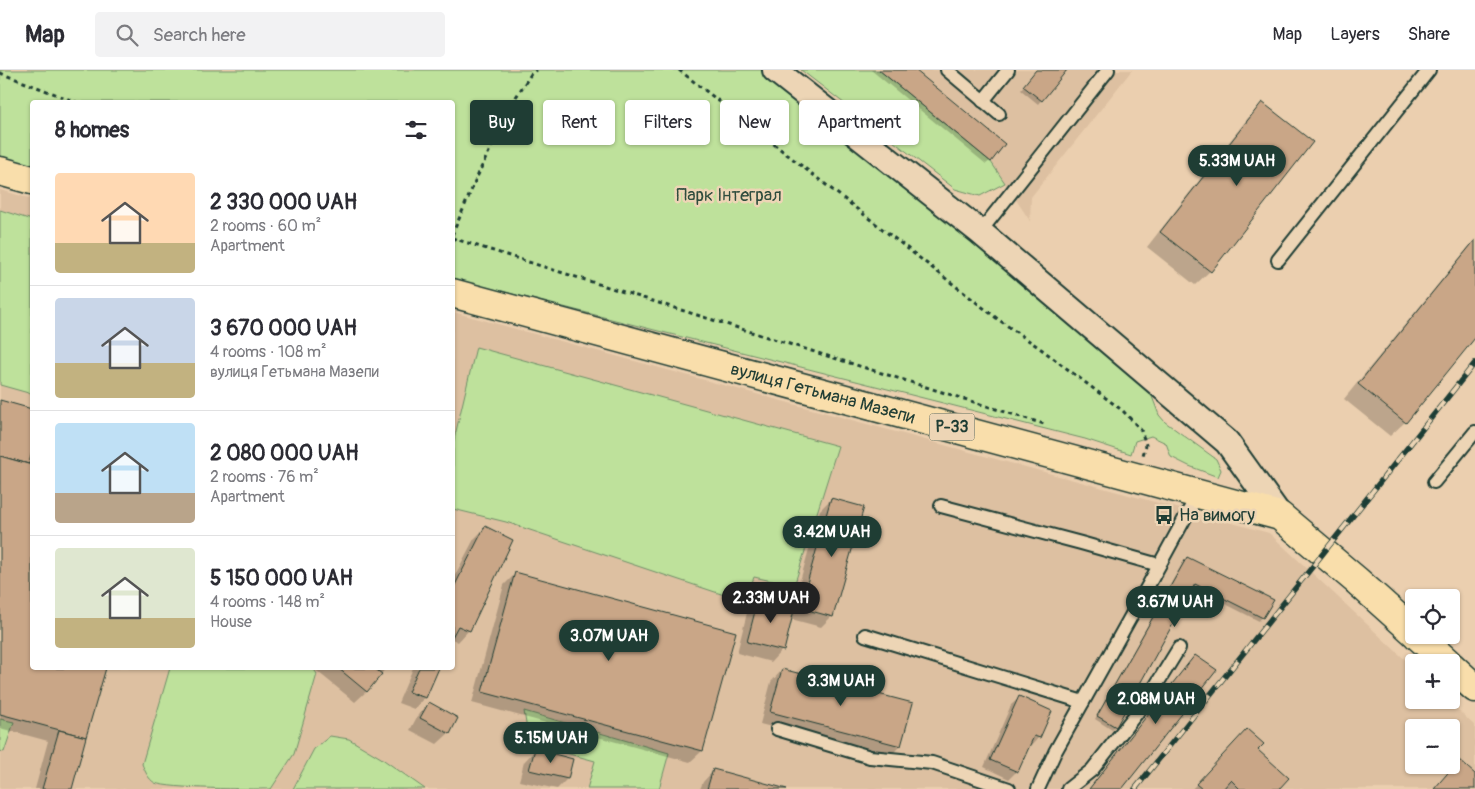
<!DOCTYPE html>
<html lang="en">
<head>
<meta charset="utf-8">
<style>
  body { margin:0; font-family:Pangolin,sans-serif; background:#f2f2f3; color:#2b2b33; height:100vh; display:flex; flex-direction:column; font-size:19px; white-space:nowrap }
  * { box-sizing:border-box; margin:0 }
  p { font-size:16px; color:#7c7c81 }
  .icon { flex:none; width:28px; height:28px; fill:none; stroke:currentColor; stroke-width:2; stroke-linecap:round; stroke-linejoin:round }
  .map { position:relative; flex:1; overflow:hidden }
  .details { position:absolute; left:30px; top:30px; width:425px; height:570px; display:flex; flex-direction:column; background:#fff; border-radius:5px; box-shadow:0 1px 4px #0004 }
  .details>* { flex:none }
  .guide { position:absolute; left:470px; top:30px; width:475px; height:45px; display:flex; gap:10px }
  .buttons { position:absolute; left:1405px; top:519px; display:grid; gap:10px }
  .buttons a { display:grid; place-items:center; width:55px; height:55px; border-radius:5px; background:#fff; box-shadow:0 1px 4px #0004; font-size:25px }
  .price { position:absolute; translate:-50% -42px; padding:0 11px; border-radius:18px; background:#1f3d34; color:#fff; font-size:16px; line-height:32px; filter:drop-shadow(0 1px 2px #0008) }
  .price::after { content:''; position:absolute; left:50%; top:30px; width:15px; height:11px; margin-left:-8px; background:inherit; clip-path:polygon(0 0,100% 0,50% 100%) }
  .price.on { background:#222; color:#fff }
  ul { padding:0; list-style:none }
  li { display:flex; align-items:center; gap:15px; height:125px; padding:0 25px }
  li+li { border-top:1px solid #e1e1e2 }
  li span { display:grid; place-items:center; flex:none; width:140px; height:100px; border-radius:5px; color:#555 }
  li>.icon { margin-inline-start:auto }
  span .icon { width:60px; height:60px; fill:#fffc; stroke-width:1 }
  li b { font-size:21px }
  h2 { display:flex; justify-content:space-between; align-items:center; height:60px; padding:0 25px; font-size:21px }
  .tag { padding:0 18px; border-radius:5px; background:#fff; box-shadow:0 1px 4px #0004; font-size:18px; line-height:45px }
  .tag.on { background:#1f3d34; color:#fff }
  header { display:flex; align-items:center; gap:30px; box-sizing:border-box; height:70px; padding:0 25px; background:#fff; border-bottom:1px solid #e1e1e2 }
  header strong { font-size:24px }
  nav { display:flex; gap:28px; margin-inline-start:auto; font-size:18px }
  .search { width:350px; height:45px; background:#f2f2f3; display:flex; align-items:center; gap:12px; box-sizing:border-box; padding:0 18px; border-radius:5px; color:#7c7c81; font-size:19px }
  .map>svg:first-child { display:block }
  .built { fill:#ddc0a1; fill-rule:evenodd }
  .green { fill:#bee19b; stroke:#6e8f68 }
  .shadow { fill:#0003 }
  .building { fill:#c9a687; stroke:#1f3d34 }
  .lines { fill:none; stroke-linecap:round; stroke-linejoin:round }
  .lane-casing { stroke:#1f3d34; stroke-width:16 }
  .street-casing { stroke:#1f3d34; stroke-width:28 }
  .primary-casing { stroke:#1f3d34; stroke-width:31 }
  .path { stroke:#1f3d34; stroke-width:3; stroke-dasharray:4 4; stroke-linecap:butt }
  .lane { stroke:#edd5b5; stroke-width:12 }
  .street { stroke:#edd5b5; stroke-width:24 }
  .primary { stroke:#f9deab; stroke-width:28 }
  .rail-casing { stroke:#1f3d34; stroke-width:5.5 }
  .rail { stroke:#edd5b5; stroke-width:4; stroke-dasharray:11; stroke-linecap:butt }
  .labels { text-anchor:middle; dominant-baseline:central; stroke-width:5; stroke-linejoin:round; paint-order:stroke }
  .shield { fill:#edd5b5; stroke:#5d6b5b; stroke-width:1 }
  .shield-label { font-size:16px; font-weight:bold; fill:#1f3d34 }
  .park-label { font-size:18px; fill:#2f4d3e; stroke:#edd5b5 }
  .street-label { font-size:18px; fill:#1f3d34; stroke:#edd5b5 }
  .poi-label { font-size:18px; fill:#1f3d34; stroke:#edd5b5; text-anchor:start }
</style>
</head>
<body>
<header>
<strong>Map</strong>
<div class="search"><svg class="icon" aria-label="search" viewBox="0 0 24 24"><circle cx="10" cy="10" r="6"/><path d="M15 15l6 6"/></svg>Search here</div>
<nav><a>Map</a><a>Layers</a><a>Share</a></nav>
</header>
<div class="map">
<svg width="1475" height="719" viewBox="0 0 1475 719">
  <rect width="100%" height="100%" fill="#ebcfaf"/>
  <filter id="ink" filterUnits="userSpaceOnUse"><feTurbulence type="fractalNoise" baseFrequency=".02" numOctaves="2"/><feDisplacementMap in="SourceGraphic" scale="10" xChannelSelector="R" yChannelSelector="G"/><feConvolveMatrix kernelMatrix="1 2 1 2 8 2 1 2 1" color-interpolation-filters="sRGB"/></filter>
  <g filter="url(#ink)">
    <g class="built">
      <path d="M879,0H1132L1031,127L1030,151L991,92Z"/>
      <path d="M0,120L32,129V598H452L453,242L1269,463L1414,598V630H1447L1475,656V719H0ZM1414,658H1451V695H1414Z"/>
    </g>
    <g class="green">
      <path d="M0,0H772L1142,300L1159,345L1165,352L1216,389L1221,400L1218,407L1189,396L1171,387L1166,373L1151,366L1135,371L1131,384L1085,369L453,209L452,32H32V96L0,87Z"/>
      <path d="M801,0H879L991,92L1005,113L980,126L955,119Z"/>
      <path d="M0,140L32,150V324L0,315Z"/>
      <path d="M476,277L838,376L794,516L754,507L745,532L506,452L453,439V374Z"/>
      <path d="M170,598H313L317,604L294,684L271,719C249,719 170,719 155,713C148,709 145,701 142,694Z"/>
      <path d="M524,641L669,683L659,719H587L595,691L529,673Z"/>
      <path d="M0,649L14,652L4,682L0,681Z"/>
      <path d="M330,666L349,669L381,688L425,719H293L314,679Z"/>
    </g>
    <g class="shadow">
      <path d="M871,0H913L990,91L986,94Z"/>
      <path d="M1037,0H1066L1038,34L1021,20Z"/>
      <path d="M1262,34L1311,72L1210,201L1195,215L1147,177L1248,48Z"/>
      <path d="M1475,169V266L1405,352L1390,366L1344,329Z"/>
      <path d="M0,331L32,340V376L27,395L32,396V598H104L71,719H35L48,671L0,658Z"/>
      <path d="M831,429L832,546L821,557L791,549L782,580L771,592L737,583L748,539L759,528L793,536L820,440Z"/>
      <path d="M485,458L469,560L458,572L452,569V511L474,469Z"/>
      <path d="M1187,488L1262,547L1259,551L1192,517L1115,656L1112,660L1095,649L1183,492Z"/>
      <path d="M515,504L734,563L702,681L690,692L472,633L504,515Z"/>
      <path d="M313,598H386L367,621L355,632Z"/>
      <path d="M413,598H438L425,627L414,639L398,633Z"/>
      <path d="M782,600L911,634L900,676L889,687L760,654L771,612Z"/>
      <path d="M1019,628L1039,667L1032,675L1029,674L1017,701L1009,709L984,697L1011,635Z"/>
      <path d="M429,634L449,663L437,674L410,660L418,645Z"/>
      <path d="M1236,671L1256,680L1277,719H1192Z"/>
      <path d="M535,680L567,709L557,719L519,711L524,692Z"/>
      <path d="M714,700L783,719H700L703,712Z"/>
    </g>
    <g class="building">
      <path d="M879,0H915L1005,74L991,92Z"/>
      <path d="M1036,0H1067L1042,31L1023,16Z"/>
      <path d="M1262,32L1313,72L1211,202L1160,162Z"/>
      <path d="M1475,170V268L1406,353L1358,314Z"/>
      <path d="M0,330L32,339V381L29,394L0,386Z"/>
      <path d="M0,386L32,395V598H106L86,667L0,644Z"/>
      <path d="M831,428L864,437L833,547L800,538Z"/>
      <path d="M485,456L513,470L470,561L458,556L452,567V521Z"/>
      <path d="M1187,487L1274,530L1263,548L1195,514L1116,657L1097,646Z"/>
      <path d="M515,502L736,562L703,681L482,622Z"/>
      <path d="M759,526L795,536L784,581L747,572Z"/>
      <path d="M1195,585L1217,600L1122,719H1089Z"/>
      <path d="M338,598H374L382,604L367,622Z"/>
      <path d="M419,598H439L426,628L408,622Z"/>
      <path d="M782,599L913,633L901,676L770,642Z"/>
      <path d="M1019,626L1052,641L1040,668L1034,666L1018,702L990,690Z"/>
      <path d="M429,632L458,648L450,664L420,648Z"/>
      <path d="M1247,659L1264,674L1258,680L1289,708L1279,719H1240L1231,710L1223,719H1202L1196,714Z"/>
      <path d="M59,660L86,667L72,719H42Z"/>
      <path d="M535,679L573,689L568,709L529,700Z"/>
      <path d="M1459,690L1475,704V719H1434Z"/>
      <path d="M713,699L787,719H707Z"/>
    </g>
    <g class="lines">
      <g class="lane-casing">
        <g id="lane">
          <path d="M947,0L999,44"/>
          <path d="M983,31L1008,0"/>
          <path d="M980,162L1108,0"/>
          <path d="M1278,190L1429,0"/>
          <path d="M1434,412L1475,362"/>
          <path d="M941,436L1081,473L1159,495"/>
          <path d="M865,565L1083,632"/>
          <path d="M777,659L870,687L932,693L1009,719"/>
          <path d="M1038,719L1055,682L1149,514L1198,424"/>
          <path d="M1068,719L1092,700L1147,630L1179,578"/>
        </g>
      </g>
      <g class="street-casing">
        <path id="street" d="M775,0L980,162L1227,372L1280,446"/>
      </g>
      <g class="primary-casing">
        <g id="primary">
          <path d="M0,101L32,110"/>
          <path id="s1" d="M452,223L1280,446L1356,510L1414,562"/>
          <path d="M1417,565L1447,592"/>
          <path d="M1451,596L1475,618"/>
        </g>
      </g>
      <g class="path">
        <path d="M679,0L999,250L1041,279L1123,341L1141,360L1146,375L1143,385"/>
        <path d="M0,3L76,32"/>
        <path d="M452,165L481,98L516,27L531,4L537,0"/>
        <path d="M452,168L1047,355"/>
      </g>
      <use href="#lane" class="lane"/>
      <use href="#street" class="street"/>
      <use href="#primary" class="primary"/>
      <g class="rail-casing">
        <path id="rail" d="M1135,719L1475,293"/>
      </g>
      <use href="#rail" class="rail"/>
    </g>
  </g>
  <defs>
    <g id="bus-bare" transform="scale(1.5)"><path d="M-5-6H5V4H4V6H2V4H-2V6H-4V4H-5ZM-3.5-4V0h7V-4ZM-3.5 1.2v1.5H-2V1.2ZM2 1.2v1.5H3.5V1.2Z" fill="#1f3d34" stroke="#edd5b5" stroke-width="2.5" paint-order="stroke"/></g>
  </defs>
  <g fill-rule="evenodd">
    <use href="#bus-bare" x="1164" y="445"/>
  </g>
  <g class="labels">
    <rect class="shield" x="929.5" y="343.5" width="45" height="27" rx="4"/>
    <g class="shield-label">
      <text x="952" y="357">Р-33</text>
    </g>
    <g class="park-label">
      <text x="729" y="125">Парк Інтеграл</text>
    </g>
    <g class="street-label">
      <text stroke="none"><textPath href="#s1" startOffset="384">вулиця Гетьмана Мазепи</textPath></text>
    </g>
    <g class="poi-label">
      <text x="1179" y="445">На вимогу</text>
    </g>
  </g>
</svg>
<div class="buttons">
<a><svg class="icon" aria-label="locate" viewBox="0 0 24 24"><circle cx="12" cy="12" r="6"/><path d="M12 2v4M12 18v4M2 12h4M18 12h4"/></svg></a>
<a>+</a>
<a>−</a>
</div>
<b class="price" style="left:1237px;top:117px">5.33M UAH</b>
<b class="price" style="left:832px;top:488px">3.42M UAH</b>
<b class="price on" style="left:771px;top:554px">2.33M UAH</b>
<b class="price" style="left:1175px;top:558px">3.67M UAH</b>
<b class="price" style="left:609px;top:592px">3.07M UAH</b>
<b class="price" style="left:841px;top:637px">3.3M UAH</b>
<b class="price" style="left:1156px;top:655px">2.08M UAH</b>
<b class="price" style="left:551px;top:694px">5.15M UAH</b>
<div class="guide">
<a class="tag on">Buy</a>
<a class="tag">Rent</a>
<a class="tag">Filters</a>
<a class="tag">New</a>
<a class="tag">Apartment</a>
</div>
<section class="details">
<h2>8 homes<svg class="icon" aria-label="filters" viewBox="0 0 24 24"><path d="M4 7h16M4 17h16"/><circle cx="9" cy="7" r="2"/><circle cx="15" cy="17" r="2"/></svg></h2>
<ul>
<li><span style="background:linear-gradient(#ffd9b3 70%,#c2b280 0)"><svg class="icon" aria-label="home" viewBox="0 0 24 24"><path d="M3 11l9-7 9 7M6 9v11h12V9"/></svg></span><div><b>2 330 000 UAH</b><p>2 rooms · 60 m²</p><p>Apartment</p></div></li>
<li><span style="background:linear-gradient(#c9d6e8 65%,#c2b280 0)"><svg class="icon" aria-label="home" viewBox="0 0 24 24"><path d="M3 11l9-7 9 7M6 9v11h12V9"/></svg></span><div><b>3 670 000 UAH</b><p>4 rooms · 108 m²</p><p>вулиця Гетьмана Мазепи</p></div></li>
<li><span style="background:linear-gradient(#bfe0f5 70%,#b9a48a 0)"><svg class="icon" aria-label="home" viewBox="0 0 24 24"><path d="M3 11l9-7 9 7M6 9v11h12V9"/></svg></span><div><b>2 080 000 UAH</b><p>2 rooms · 76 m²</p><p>Apartment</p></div></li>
<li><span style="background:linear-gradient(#dfe7d0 70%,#c2b280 0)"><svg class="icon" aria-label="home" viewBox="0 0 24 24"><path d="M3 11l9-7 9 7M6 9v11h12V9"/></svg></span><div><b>5 150 000 UAH</b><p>4 rooms · 148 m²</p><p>House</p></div></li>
</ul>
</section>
</div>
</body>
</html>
